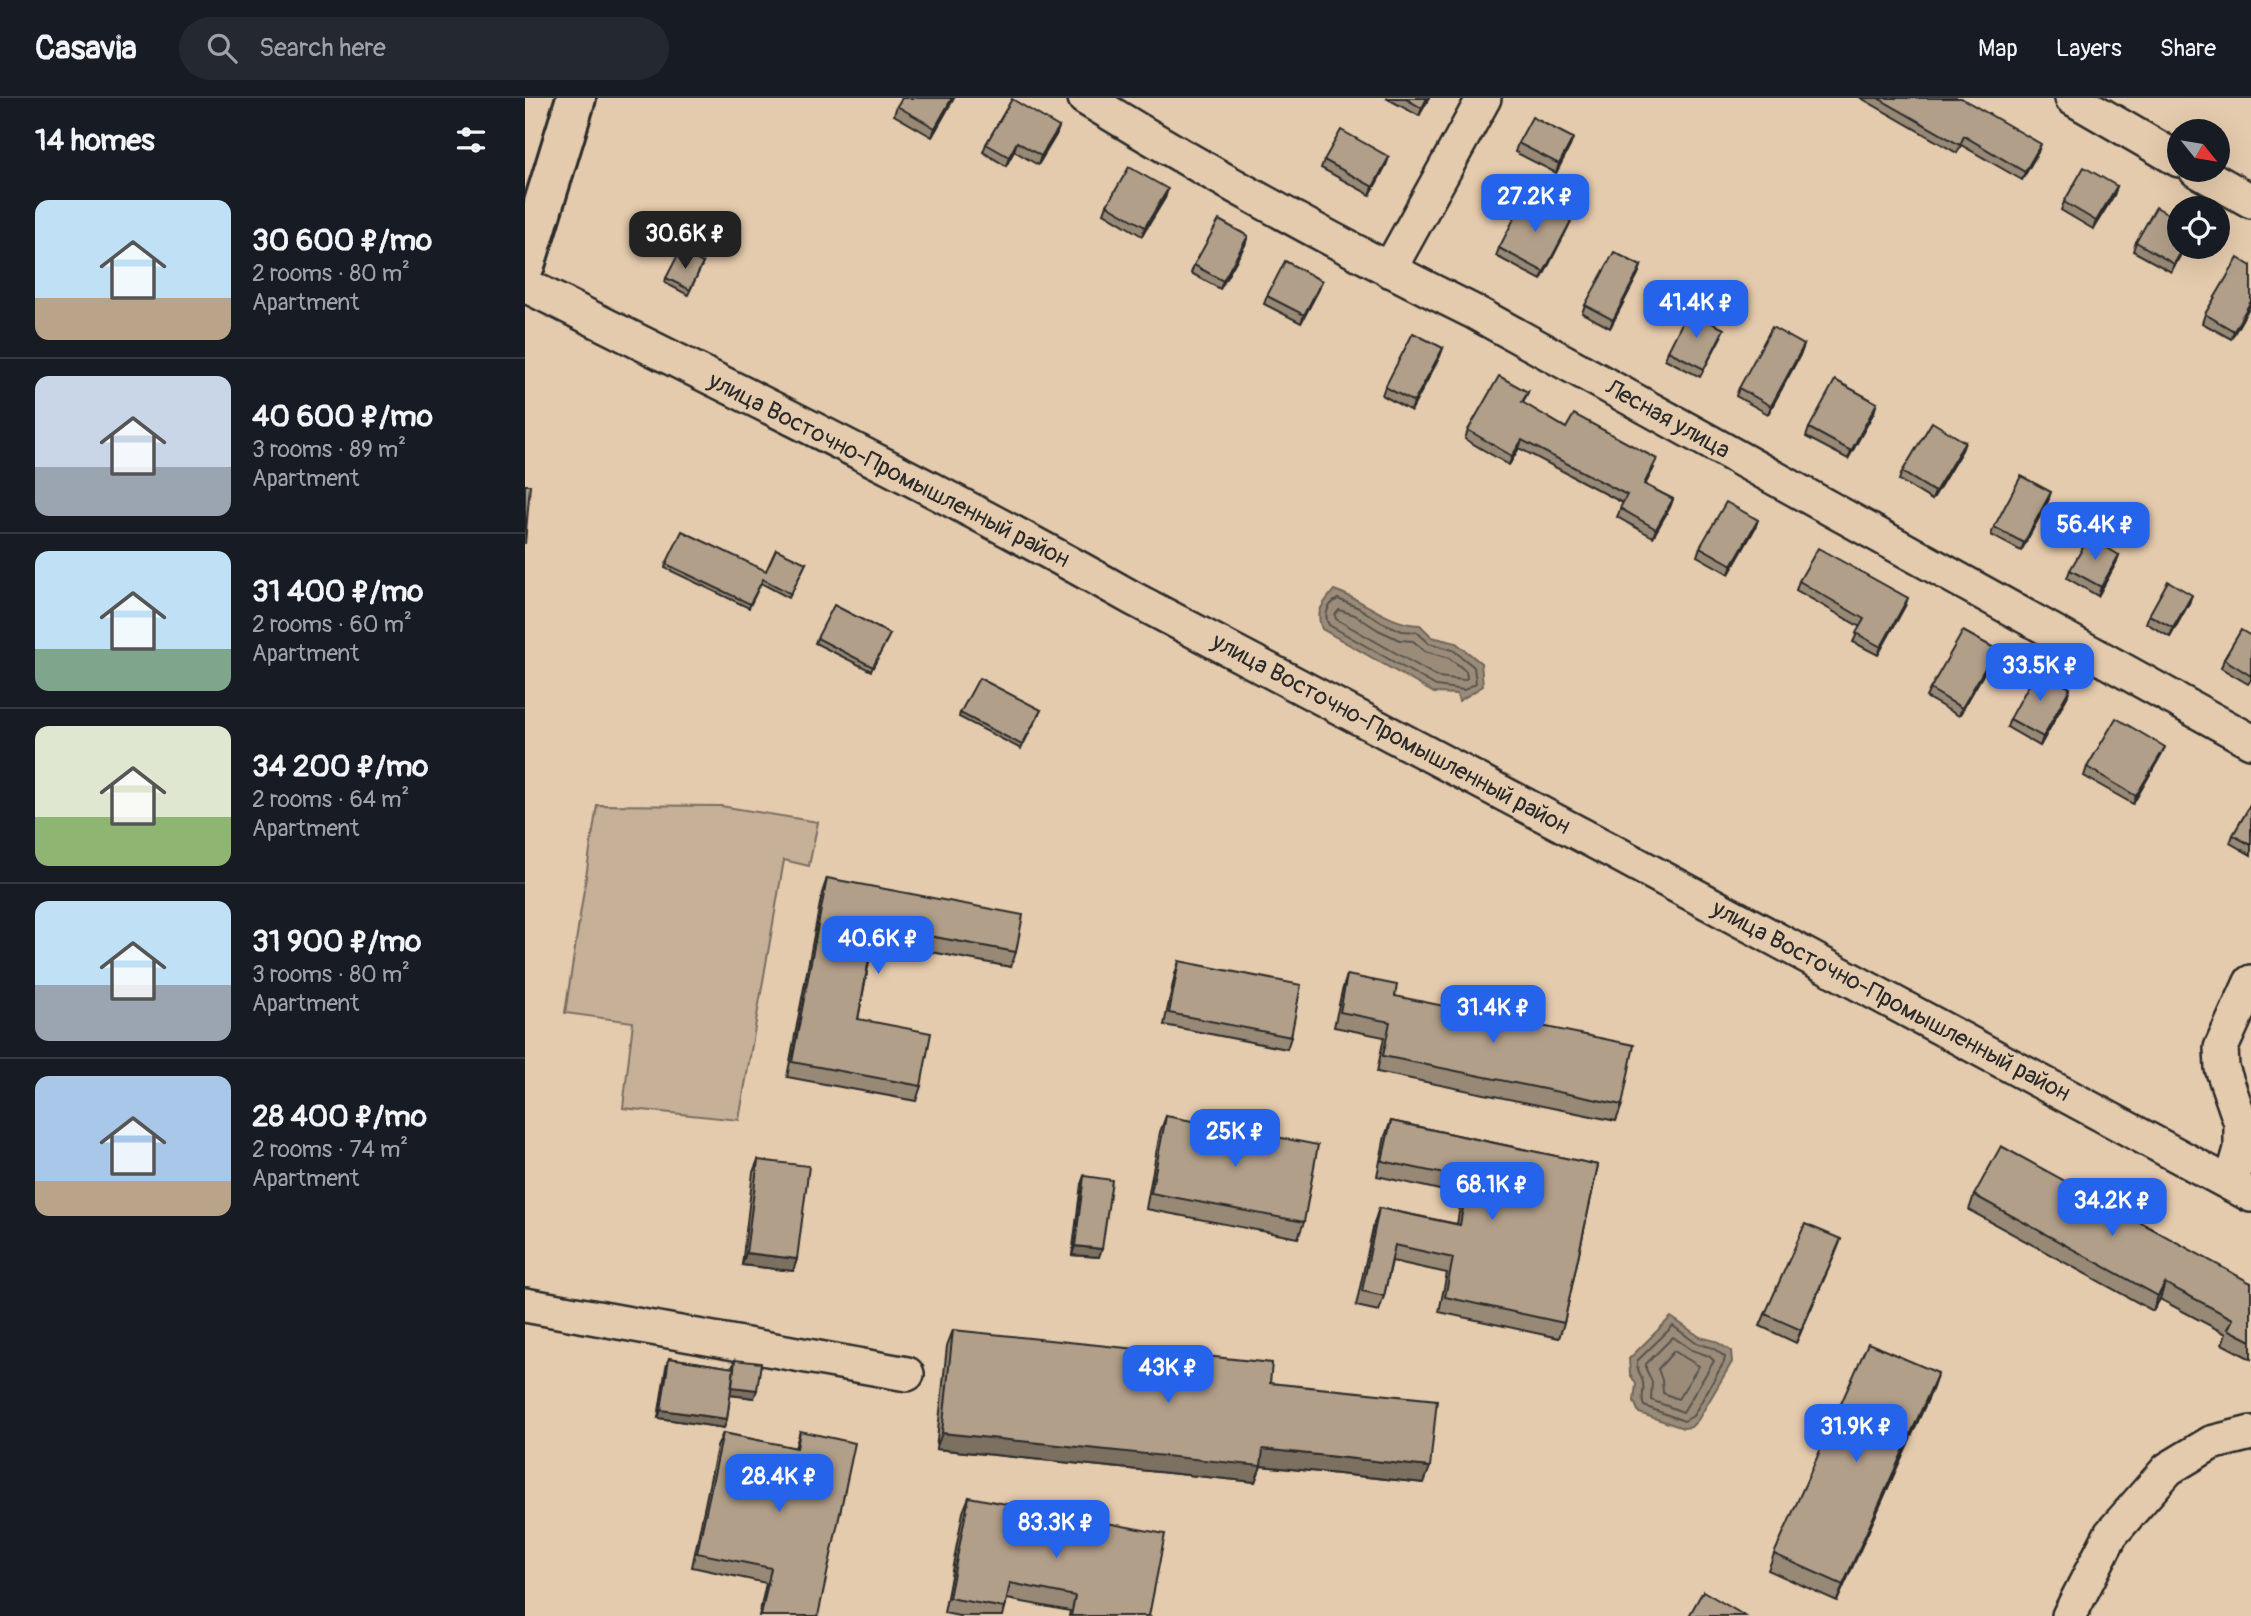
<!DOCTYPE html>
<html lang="en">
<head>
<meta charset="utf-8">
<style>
  body { margin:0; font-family:Pangolin,sans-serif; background:#242831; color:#f1f3f6; height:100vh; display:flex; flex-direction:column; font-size:26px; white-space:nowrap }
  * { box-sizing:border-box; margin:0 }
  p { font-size:23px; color:#9ea1a6 }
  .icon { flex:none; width:38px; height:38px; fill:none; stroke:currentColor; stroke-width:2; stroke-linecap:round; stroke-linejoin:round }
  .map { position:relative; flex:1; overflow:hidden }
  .details { display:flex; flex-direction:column; background:#171b24; width:525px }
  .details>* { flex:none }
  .needle { width:46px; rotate:120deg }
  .controls { position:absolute; left:1642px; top:21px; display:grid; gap:14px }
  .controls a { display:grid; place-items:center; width:63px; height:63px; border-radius:50%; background:#171b24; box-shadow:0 7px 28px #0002; font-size:35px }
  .price { position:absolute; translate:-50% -60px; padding:0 16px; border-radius:14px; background:#2563eb; color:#fff; font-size:23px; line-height:46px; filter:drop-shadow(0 2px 4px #0008) }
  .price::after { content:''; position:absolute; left:50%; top:42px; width:21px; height:16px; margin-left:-10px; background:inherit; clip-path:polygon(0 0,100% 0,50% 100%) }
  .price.current { background:#222; color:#fff }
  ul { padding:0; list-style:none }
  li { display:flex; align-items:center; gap:21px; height:175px; padding:0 35px }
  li+li { border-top:2px solid #363941 }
  li span { display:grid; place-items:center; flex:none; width:196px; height:140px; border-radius:14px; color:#555 }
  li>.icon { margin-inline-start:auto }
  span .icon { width:84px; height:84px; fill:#fffc; stroke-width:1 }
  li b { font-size:30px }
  h2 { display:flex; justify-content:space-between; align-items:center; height:84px; padding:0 35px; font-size:30px }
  header { display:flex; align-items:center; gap:42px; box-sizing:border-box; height:98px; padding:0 35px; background:#171b24; border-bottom:2px solid #363941 }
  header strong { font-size:33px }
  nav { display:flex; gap:38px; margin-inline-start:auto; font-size:24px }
  .search { width:490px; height:63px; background:#242831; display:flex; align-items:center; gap:18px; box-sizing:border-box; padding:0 24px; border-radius:38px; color:#9ea1a6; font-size:26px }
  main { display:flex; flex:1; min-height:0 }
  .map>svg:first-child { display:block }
  .green { fill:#c7b098; stroke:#796e62; stroke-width:2 }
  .water { fill:#9b8c7a; stroke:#6e655a; stroke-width:2 }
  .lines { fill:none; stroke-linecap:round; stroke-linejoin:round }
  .shore { stroke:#58524b; stroke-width:2 }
  .minor-casing { stroke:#2b2b2b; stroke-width:38 }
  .major-casing { stroke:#2b2b2b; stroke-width:44 }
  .minor { stroke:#e5cbad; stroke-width:33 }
  .major { stroke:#e5cbad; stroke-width:38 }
  .wall { fill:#988976; stroke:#2b2b2b; stroke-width:2 }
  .shaded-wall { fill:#7c6f60; stroke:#2b2b2b; stroke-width:2 }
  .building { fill:#b19f89; stroke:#2b2b2b; stroke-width:2 }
  .labels { text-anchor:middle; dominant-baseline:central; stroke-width:5; stroke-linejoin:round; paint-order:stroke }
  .street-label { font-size:24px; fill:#2b2b2b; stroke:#e5cbad }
</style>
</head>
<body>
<header>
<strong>Casavia</strong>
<div class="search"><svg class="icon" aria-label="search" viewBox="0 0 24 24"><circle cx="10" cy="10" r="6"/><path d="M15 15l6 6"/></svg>Search here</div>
<nav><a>Map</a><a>Layers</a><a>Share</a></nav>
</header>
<main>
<section class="details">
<h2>14 homes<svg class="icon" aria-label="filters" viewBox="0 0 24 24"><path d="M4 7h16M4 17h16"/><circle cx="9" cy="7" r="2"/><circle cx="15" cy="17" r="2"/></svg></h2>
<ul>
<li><span style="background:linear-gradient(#bfe0f5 70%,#b9a48a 0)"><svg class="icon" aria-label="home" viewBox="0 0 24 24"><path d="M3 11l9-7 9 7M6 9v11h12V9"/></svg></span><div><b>30 600 ₽/mo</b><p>2 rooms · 80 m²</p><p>Apartment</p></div></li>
<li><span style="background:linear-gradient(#c9d6e8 65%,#9aa5b1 0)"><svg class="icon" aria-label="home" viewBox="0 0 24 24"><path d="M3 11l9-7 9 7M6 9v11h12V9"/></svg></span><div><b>40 600 ₽/mo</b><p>3 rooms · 89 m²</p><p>Apartment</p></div></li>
<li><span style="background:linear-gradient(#bfe0f5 70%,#7fa58c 0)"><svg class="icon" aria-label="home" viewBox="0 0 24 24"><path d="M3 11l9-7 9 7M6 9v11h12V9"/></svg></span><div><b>31 400 ₽/mo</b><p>2 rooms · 60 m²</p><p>Apartment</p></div></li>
<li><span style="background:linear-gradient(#dfe7d0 65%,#8fb573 0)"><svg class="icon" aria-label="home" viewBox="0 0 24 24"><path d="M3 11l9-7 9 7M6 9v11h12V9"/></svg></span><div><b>34 200 ₽/mo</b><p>2 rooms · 64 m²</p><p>Apartment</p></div></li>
<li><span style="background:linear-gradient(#bfe0f5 60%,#9aa5b1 0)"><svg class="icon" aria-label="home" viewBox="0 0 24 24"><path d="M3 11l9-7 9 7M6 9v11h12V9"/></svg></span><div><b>31 900 ₽/mo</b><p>3 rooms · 80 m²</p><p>Apartment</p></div></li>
<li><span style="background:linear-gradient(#a9c7e8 75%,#b9a48a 0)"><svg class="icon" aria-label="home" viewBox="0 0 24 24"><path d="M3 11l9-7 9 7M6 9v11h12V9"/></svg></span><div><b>28 400 ₽/mo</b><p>2 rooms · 74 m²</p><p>Apartment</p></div></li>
</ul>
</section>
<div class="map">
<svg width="1726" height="1518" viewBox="0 0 1726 1518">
  <rect width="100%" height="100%" fill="#e5cbad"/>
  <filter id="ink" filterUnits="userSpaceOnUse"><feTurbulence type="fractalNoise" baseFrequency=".0143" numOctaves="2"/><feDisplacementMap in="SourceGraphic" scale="14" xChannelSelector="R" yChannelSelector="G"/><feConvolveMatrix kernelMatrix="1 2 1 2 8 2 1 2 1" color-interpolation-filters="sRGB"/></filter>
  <g filter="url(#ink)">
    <path class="green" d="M72,707L196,708L293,724L284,768L259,762L214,1022L98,1010L108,924L40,915Z"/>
    <g class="water">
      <path d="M809,492C840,502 862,526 895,527L907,539L931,545L956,565L958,588L934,603L932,596L909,595L797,531C790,513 797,507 809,492Z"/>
      <path d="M1146,1219L1175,1239L1190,1243L1206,1253L1207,1264L1173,1322L1166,1329L1158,1330L1114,1315L1109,1303L1111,1286L1105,1276L1104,1261Z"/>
    </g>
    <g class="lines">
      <g class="shore">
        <path d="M813,501L834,510L856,524L877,533L892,534L904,545L928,552L949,569L951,585L939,592L911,588L804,527C798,517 803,506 813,501Z"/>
        <path d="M814,512L830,517L853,532L875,542L888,543L900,553L924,560L941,573L942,580L939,582L913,579L811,521L810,517Z"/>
        <path d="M1148,1228L1171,1245L1188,1250L1200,1259L1199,1264L1168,1318L1159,1323L1119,1308C1115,1300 1120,1294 1118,1285C1117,1276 1111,1273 1112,1263Z"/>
        <path d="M1148,1239L1167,1252L1184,1258L1189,1263L1158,1314L1126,1302L1127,1284L1121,1271V1266Z"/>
        <path d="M1149,1253L1174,1268L1153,1301L1138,1295L1137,1282L1133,1271Z"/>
      </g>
      <g class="minor-casing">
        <g id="minor">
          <path d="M560,0C687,78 817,149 951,215L1726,643"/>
          <path d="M1547,0L1654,62"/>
          <path d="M1671,72L1726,103"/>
          <path d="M864,172L959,0"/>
          <path d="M0,187C204,289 409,388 607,500L1089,754L1726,1097"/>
          <path d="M1706,1086L1716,1051V1025L1697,970L1696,950L1726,884"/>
          <path d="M0,1207L382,1276"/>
          <path d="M1544,1518L1586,1436L1643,1371L1686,1345L1726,1335"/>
        </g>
      </g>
      <g class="major-casing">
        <path id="major" d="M0,167L51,0"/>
      </g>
      <use href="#minor" class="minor"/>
      <use href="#major" class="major"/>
    </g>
    <g class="wall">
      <path d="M429,0L407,39L369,17L372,8Z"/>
      <path d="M861,0H904L894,18Z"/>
      <path d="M1336,0H1436L1513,54L1497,82L1436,47L1432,55Z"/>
      <path d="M534,29L531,37L513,67L489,53L481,68L458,54L461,46Z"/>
      <path d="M1048,40L1045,48L1031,75L990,54L993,45Z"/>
      <path d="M864,59L861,67L845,97L796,70L799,62Z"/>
      <path d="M1592,88L1589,97L1568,131L1536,112L1539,104Z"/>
      <path d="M640,100L617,138L579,115L582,107Z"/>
      <path d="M1042,131L1016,182L971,158L974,150Z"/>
      <path d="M1611,144L1654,149H1660L1646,174L1608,153Z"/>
      <path d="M720,147L695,191L666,175L669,167Z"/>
      <path d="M178,165L163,197L140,185L141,180Z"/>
      <path d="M1116,168L1113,176L1085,230L1057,215L1060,207Z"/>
      <path d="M1726,168V206L1706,241L1677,225L1680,216Z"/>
      <path d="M794,191L776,225L739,206L742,198Z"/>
      <path d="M1196,239L1175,279L1140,261L1143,253Z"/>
      <path d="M1279,247L1276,255L1243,316L1211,298L1214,290Z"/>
      <path d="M918,250L915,258L886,313L857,297L860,289Z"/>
      <path d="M1003,294L998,305L1041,330L1129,370L1120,387L1148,401L1145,409L1128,439L1092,419L1098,405L994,350L984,367L940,341L943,332Z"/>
      <path d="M1349,314L1323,361L1281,339L1284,330Z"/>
      <path d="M1440,344L1437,352L1407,402L1374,382L1377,374Z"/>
      <path d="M1523,403L1496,453L1466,437L1469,429Z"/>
      <path d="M1230,430L1204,476L1172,458L1175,449Z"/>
      <path d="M1594,457L1591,465L1573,498L1542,480L1545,472Z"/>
      <path d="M281,465L264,500L236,485L224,510L140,470L141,466L241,473Z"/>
      <path d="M1274,483L1380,508L1353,557L1328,544L1335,529L1271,492Z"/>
      <path d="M1664,505L1645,539L1621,525L1624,517Z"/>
      <path d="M365,536L346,573L290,545L292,540Z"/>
      <path d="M1726,538V582L1723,586L1696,570L1699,561Z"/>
      <path d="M1471,551L1468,559L1434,618L1401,599L1405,591Z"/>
      <path d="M1542,599L1515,648L1482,629L1485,621Z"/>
      <path d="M516,612L496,651L434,619L435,615Z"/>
      <path d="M1636,657L1608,706L1559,678L1562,669Z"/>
      <path d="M1726,706V757L1705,745L1708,737Z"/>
      <path d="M302,780L491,854L486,869L348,843L333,921L396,988L391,1003L262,979L297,795Z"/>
      <path d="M654,863L766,939L762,951L639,927L650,876Z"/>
      <path d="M822,877L870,898L1097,1007L1091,1023L852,974L859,939L809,929L817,893Z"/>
      <path d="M641,1018L779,1124L773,1140L621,1111L635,1034Z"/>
      <path d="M866,1023L1073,1067L1039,1225L1034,1240L914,1214L922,1175L867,1163L859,1198L854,1213L831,1208L849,1125L854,1110L932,1126L937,1097L852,1078L860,1038Z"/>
      <path d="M233,1062L272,1161L268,1173L217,1167L228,1074Z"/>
      <path d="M559,1078L574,1159L547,1157L556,1086Z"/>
      <path d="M1449,1097L1726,1185V1261L1697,1246L1701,1236L1635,1201L1628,1213L1444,1112Z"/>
      <path d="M1316,1141L1271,1245L1235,1228L1240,1216Z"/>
      <path d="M428,1232L745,1285L899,1385L736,1368L730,1384L411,1351L422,1248Z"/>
      <path d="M144,1260L207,1270L210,1262L229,1300L205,1297L202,1321L199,1330L133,1320L141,1269Z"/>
      <path d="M1413,1275L1407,1292L1312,1503L1243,1472L1249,1456Z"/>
      <path d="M275,1333L293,1518H234L241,1485L167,1469L192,1349L198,1335L270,1350Z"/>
      <path d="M444,1399L624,1518H544L545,1513L482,1501L478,1518H434L419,1515L438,1414Z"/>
    </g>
    <g class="shaded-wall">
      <path d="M427,0H429L407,39L410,30Z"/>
      <path d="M902,0H904L894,18L897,10Z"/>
      <path d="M534,29L531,37L513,67L516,58Z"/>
      <path d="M1048,40L1045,48L1031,75L1034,66Z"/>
      <path d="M492,44L489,53L481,68L484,59Z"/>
      <path d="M1516,46L1513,54L1497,82L1500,74Z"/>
      <path d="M864,59L861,67L845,97L848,89Z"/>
      <path d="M1592,88L1589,97L1568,131L1571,123Z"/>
      <path d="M643,91L640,100L617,138L620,129Z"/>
      <path d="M1046,123L1042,131L1016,182L1019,174Z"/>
      <path d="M723,138L720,147L695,191L698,183Z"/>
      <path d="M1659,149H1660L1646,174L1649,166Z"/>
      <path d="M1116,168L1113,176L1085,230L1088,222Z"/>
      <path d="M797,183L794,191L776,225L779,217Z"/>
      <path d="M1726,203V206L1706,241L1709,233Z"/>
      <path d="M1279,247L1276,255L1243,316L1246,308Z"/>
      <path d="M918,250L915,258L886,313L889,304Z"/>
      <path d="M1352,305L1349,314L1323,361L1326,353Z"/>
      <path d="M997,342L994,350L984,367L987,358Z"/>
      <path d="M1440,344L1437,352L1407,402L1410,394Z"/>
      <path d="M1526,394L1523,403L1496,453L1499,445Z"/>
      <path d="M1148,401L1145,409L1128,439L1131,431Z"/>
      <path d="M1233,422L1230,430L1204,476L1207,467Z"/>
      <path d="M1594,457L1591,465L1573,498L1576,489Z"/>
      <path d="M1667,497L1664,505L1645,539L1648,530Z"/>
      <path d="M1383,500L1380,508L1353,557L1356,549Z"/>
      <path d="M1471,551L1468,559L1434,618L1437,610Z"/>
      <path d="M1545,590L1542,599L1515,648L1518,639Z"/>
      <path d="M1640,649L1636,657L1608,706L1611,698Z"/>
      <path d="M1316,1141L1311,1154L1271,1245L1276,1232Z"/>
      <path d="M550,1148L577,1151L574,1159L547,1157Z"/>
      <path d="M221,1155L272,1161L268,1173L217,1167Z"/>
      <path d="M1640,1185L1635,1201L1628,1213L1633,1198Z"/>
      <path d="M1413,1275L1407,1292L1312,1503L1318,1487Z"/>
      <path d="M207,1289L232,1292L229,1300L204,1297Z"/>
      <path d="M136,1312L202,1321L199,1330L133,1320Z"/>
      <path d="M417,1335L738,1351L905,1369L899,1385L736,1368L730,1384L411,1351Z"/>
    </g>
    <g class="building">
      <path d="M377,0H427L410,30L372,8Z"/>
      <path d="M879,0H902L897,10Z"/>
      <path d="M1353,0H1436L1516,46L1500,74L1439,38L1435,47Z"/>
      <path d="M487,1L534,29L516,58L492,44L484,59L461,46Z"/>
      <path d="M1007,19L1048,40L1034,66L993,45Z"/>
      <path d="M816,32L864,59L848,89L799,62Z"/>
      <path d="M604,69L643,91L620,129L582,107Z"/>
      <path d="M1559,69L1592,88L1571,123L1539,104Z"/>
      <path d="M1000,99L1046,123L1019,174L974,150Z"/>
      <path d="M1631,109L1654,122V149H1659L1649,166L1611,144Z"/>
      <path d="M694,122L723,138L698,183L669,167Z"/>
      <path d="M155,153L178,165L165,192L141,180Z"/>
      <path d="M1089,154L1116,168L1088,222L1060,207Z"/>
      <path d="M1713,160L1726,168V203L1709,233L1680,216Z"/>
      <path d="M760,163L797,183L779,217L742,198Z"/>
      <path d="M1163,213L1199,231L1179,271L1143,253Z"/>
      <path d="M1247,229L1279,247L1246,308L1214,290Z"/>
      <path d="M888,235L918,250L889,304L860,289Z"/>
      <path d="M974,278L1003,294L997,304L1041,330L1049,316L1132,361L1119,386L1148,401L1131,431L1095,410L1102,397L997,342L987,358L943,332Z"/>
      <path d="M1310,282L1352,305L1326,353L1284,330Z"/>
      <path d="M1407,324L1440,344L1410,394L1377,374Z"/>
      <path d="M1496,378L1526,394L1499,445L1469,429Z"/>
      <path d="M0,387H5L0,446Z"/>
      <path d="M1201,404L1233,422L1207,467L1175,449Z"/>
      <path d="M157,433L241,473L251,451L281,465L266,496L238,481L225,506L141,466Z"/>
      <path d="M1564,439L1594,457L1576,489L1545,472Z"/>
      <path d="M1293,450L1383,500L1356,549L1331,535L1339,521L1274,483Z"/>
      <path d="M1643,483L1667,497L1648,530L1624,517Z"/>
      <path d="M309,507L365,536L348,569L292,540Z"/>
      <path d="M1716,532L1726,538V578L1699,561Z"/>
      <path d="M1438,533L1471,551L1437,610L1405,591Z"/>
      <path d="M1512,572L1545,590L1518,639L1485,621Z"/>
      <path d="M454,580L516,612L497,647L435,615Z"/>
      <path d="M1591,620L1640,649L1611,698L1562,669Z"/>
      <path d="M1726,706V747L1708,737Z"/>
      <path d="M302,780L498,817L491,854L350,828L333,921L406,935L396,988L267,964Z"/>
      <path d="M654,863L776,887L766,939L644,915Z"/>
      <path d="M822,877L872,887L870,898L1109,947L1097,1007L858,958L865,924L815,914Z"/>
      <path d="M641,1018L793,1047L779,1124L626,1095Z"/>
      <path d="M866,1023L1073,1067L1039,1225L920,1199L928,1160L870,1147L859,1198L837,1193L854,1110L935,1127L943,1081L857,1063Z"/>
      <path d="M1476,1048L1726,1185V1243L1703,1231L1708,1221L1640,1185L1633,1198L1449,1097Z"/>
      <path d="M233,1062L284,1068L272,1161L221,1155Z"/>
      <path d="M559,1078L587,1082L577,1151L550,1148Z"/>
      <path d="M1280,1126L1316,1141L1276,1232L1240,1216Z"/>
      <path d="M428,1232L747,1265L745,1285L912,1302L905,1369L738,1351L736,1368L417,1335Z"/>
      <path d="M1343,1245L1413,1275L1318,1487L1249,1456Z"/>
      <path d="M144,1260L209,1270L202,1321L136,1312Z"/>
      <path d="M210,1262L236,1265L232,1292L207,1289Z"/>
      <path d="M275,1333L330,1345L293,1518H236L246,1470L172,1455L198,1335L272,1350Z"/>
      <path d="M444,1399L640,1436L624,1518H546L550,1498L485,1485L480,1510L424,1500Z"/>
      <path d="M1178,1493L1220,1518H1164Z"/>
    </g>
  </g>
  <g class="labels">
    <g class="street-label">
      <text transform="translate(1143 321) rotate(29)">Лесная улица</text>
      <text transform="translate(364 372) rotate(27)">улица Восточно-Промышленный район</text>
      <text transform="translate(866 636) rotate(28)">улица Восточно-Промышленный район</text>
      <text transform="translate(1366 903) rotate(28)">улица Восточно-Промышленный район</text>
    </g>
  </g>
</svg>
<div class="controls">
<a><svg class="needle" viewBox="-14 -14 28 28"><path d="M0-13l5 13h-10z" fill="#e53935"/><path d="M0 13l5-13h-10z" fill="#9ea1a6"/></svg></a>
<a><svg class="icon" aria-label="locate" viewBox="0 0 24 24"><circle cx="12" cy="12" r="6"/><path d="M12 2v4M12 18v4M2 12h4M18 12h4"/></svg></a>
</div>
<b class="price" style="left:1010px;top:136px">27.2K ₽</b>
<b class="price current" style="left:160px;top:173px">30.6K ₽</b>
<b class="price" style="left:1171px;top:242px">41.4K ₽</b>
<b class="price" style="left:1570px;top:464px">56.4K ₽</b>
<b class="price" style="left:1515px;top:605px">33.5K ₽</b>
<b class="price" style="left:353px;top:878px">40.6K ₽</b>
<b class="price" style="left:968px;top:947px">31.4K ₽</b>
<b class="price" style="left:710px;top:1071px">25K ₽</b>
<b class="price" style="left:967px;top:1124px">68.1K ₽</b>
<b class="price" style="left:1587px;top:1140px">34.2K ₽</b>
<b class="price" style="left:643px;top:1307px">43K ₽</b>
<b class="price" style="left:1331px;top:1366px">31.9K ₽</b>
<b class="price" style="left:254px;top:1416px">28.4K ₽</b>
<b class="price" style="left:531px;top:1462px">83.3K ₽</b>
</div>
</main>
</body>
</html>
